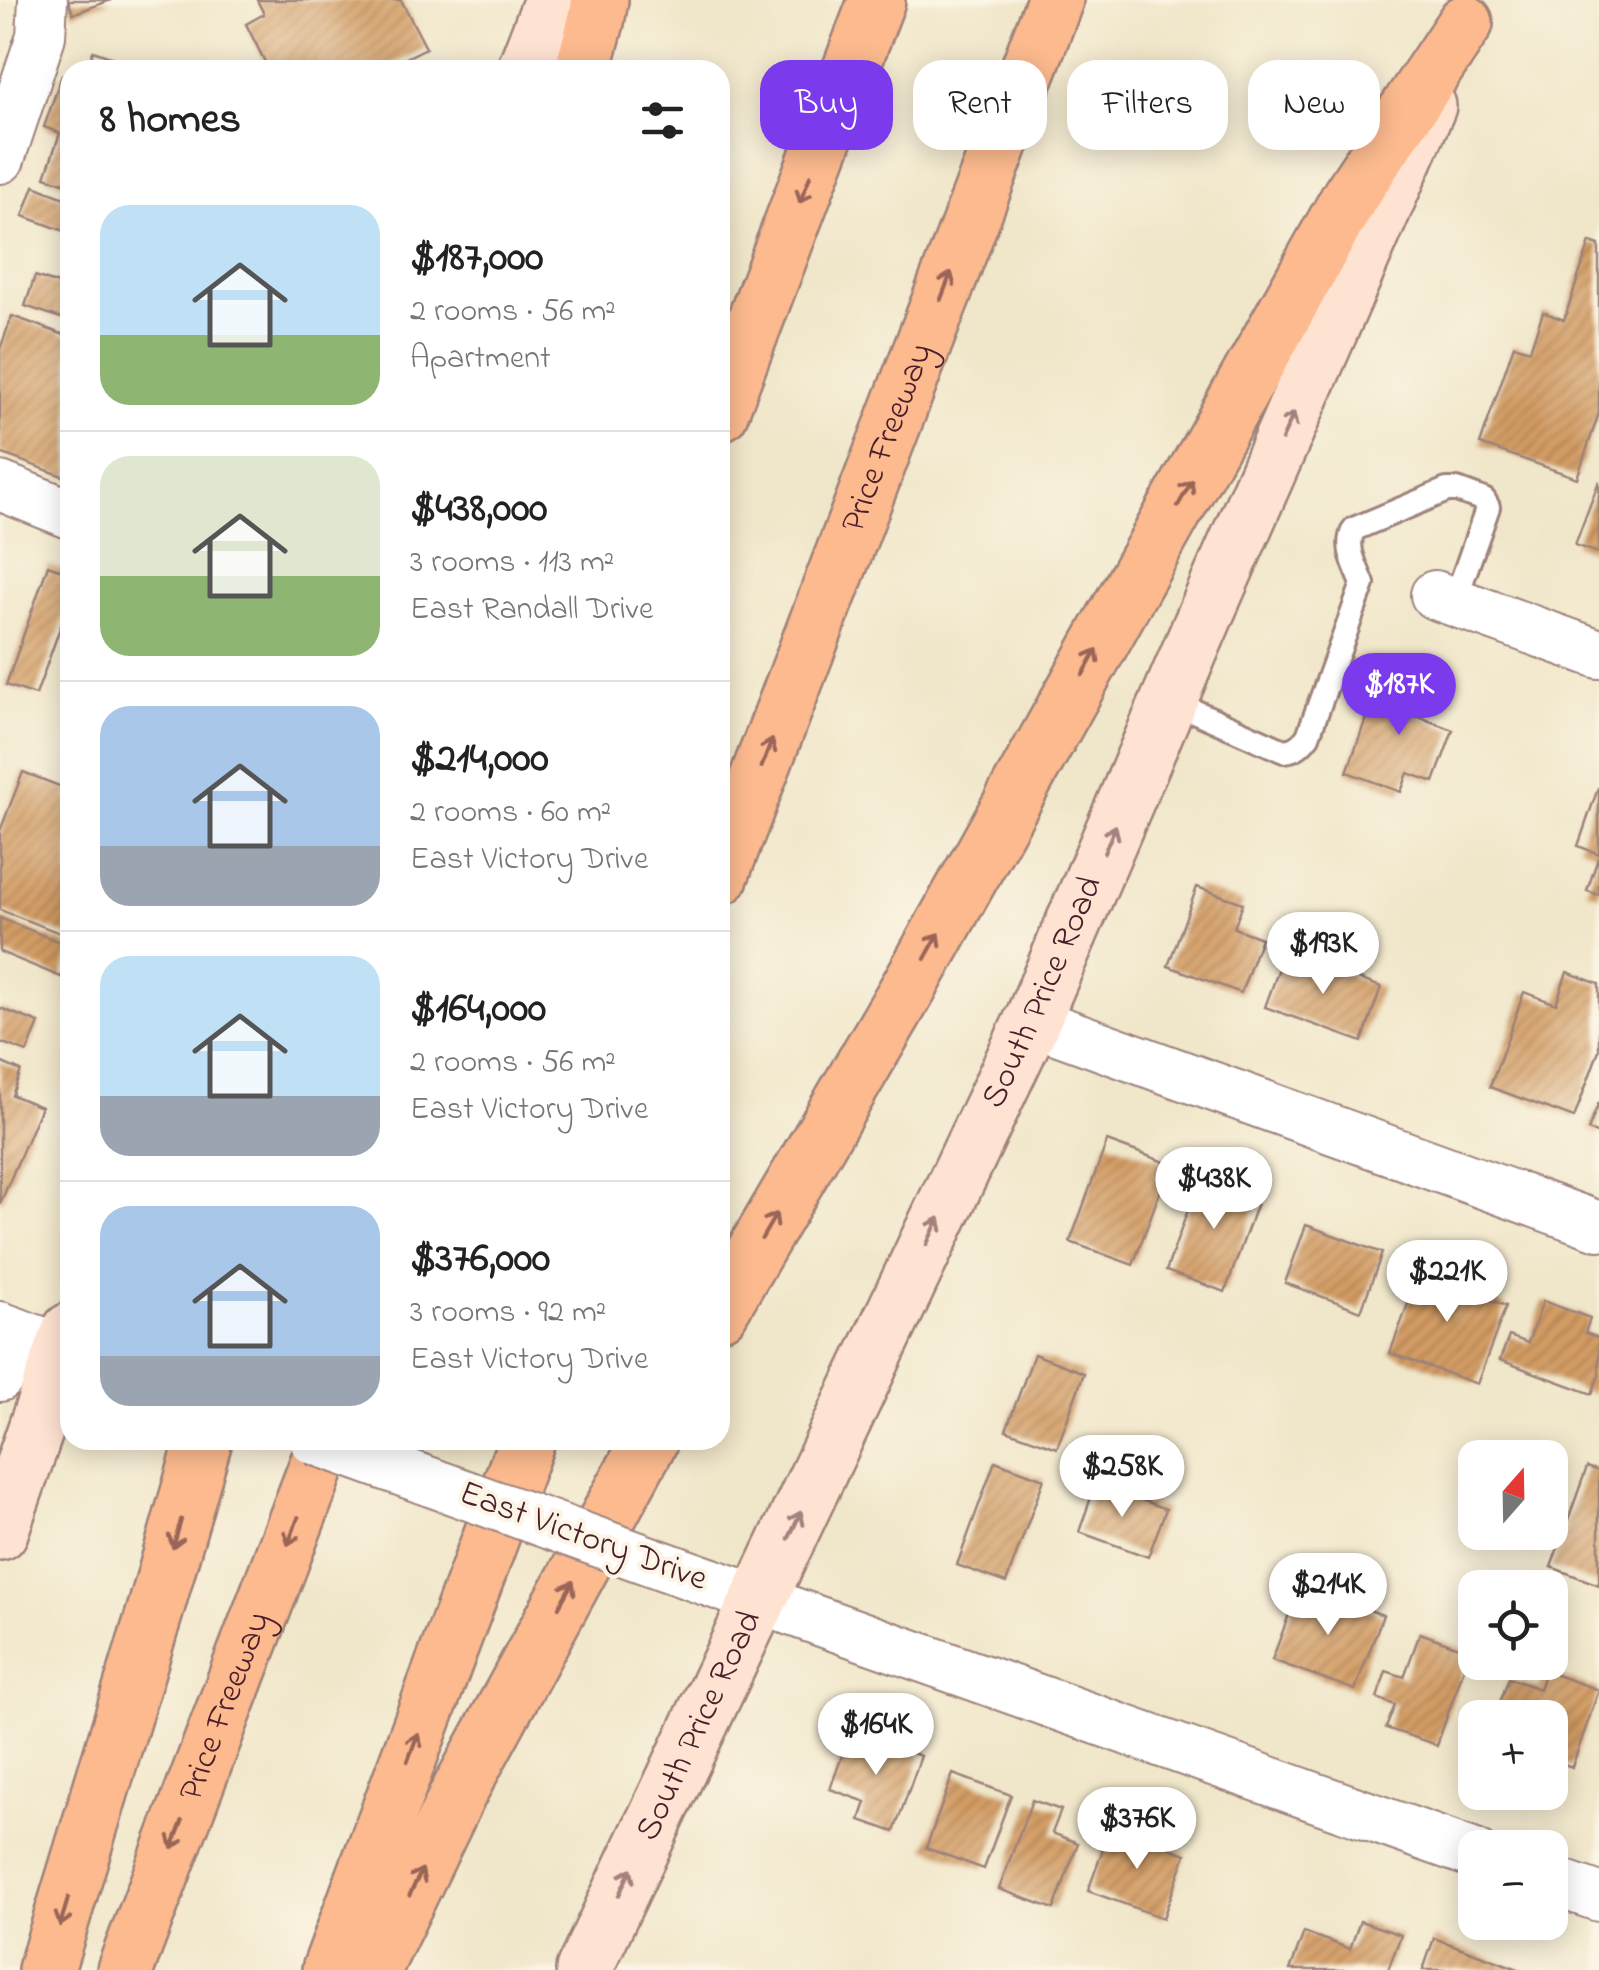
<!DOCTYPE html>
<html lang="en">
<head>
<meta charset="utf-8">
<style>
  body { margin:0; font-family:"Indie Flower",sans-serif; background:#f6f6f6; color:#222; height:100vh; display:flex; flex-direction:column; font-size:38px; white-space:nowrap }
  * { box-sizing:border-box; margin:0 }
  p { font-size:32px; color:#767676 }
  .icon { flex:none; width:55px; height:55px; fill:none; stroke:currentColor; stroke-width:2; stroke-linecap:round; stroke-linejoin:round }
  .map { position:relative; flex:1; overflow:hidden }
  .side { position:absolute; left:60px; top:60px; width:670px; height:1390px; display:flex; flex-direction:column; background:#fff; border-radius:30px; box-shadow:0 5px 25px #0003 }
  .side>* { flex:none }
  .guide { position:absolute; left:760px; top:60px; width:688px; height:90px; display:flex; gap:20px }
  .needle { width:65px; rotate:20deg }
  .tools { position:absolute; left:1458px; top:1440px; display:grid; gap:20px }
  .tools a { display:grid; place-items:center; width:110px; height:110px; border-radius:20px; background:#fff; box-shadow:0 5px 25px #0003; font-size:50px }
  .price { position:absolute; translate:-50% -85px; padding:0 22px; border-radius:35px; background:#fff; color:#222; font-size:32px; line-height:65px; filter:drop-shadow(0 2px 5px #0008) }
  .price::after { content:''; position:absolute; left:50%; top:60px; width:30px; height:22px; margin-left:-15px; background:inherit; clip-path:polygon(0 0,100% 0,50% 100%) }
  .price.on { background:#7c3aed; color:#fff }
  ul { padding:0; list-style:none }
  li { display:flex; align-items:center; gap:30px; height:250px; padding:0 40px }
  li+li { border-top:2px solid #e0e0e0 }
  li span { display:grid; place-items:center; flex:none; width:280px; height:200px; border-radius:30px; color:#555 }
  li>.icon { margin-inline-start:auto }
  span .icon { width:120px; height:120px; fill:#fffc; stroke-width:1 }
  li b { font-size:42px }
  h2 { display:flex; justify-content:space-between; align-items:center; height:120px; padding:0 40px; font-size:42px }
  .chip { padding:0 35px; border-radius:30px; background:#fff; box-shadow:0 5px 25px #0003; font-size:35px; line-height:90px }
  .chip.on { background:#7c3aed; color:#fff }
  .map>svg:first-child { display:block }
  .building { fill:url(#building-hatch) }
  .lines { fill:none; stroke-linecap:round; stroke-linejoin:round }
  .service-casing { stroke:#9d827a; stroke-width:28 }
  .minor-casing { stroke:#9d827a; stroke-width:52 }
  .secondary-casing { stroke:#9d827a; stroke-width:60 }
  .motorway-casing { stroke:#9d827a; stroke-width:60 }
  .service { stroke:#fff; stroke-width:22 }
  .minor { stroke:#fff; stroke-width:48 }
  .secondary { stroke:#fee3d2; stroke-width:55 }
  .motorway { stroke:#fcba8e; stroke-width:55 }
  .minor-bridge-casing { stroke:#9d827a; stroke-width:52; stroke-linecap:butt }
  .minor-bridge { stroke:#fff; stroke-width:48 }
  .oneway { stroke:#9a6558 }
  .oneway2 { stroke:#a4817e }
  .labels { text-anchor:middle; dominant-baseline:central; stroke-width:8; stroke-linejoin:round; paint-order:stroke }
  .street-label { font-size:35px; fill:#4a1f2b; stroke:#fcf5e5 }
</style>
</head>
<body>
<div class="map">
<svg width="1599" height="1970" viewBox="0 0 1599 1970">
  <defs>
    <pattern id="building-hatch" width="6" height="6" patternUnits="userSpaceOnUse" patternTransform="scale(2.5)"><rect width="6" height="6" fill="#d39c64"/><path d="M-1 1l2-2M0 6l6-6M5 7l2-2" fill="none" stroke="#ad7f53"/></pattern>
  </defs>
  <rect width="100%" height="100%" fill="#fcf5e5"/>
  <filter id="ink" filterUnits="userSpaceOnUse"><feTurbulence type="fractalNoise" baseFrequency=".01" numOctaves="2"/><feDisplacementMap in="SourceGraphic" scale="20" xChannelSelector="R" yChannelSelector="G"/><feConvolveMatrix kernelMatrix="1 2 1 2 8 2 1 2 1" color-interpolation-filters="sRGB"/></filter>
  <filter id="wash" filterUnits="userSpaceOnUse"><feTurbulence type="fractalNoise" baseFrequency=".0048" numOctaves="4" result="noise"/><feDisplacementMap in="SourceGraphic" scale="40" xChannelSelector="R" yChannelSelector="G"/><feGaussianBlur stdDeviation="2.25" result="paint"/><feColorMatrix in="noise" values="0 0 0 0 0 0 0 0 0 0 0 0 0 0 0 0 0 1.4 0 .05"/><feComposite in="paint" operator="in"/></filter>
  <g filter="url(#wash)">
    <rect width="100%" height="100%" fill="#f0e6c9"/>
    <g id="blocks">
      <g class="building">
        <path d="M68,0H111L73,14Z"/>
        <path d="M257,0H401L426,48L382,70H269L246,24L264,14Z"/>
        <path d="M93,51L145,69V70H87Z"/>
        <path d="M62,75L70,78V185L45,177L60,133L44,127Z"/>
        <path d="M34,186L70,200V233L23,216Z"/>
        <path d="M1590,242L1599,245V413L1577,478L1480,444L1514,345L1530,350L1543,312L1564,320Z"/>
        <path d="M35,276L70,288V321L25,306Z"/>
        <path d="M12,316L70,337V472L68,478L0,453V349Z"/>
        <path d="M1599,481V553L1575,545Z"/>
        <path d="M48,565L70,573V600L36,695L6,685Z"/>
        <path d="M1381,676L1428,693L1419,717L1453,730L1434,782L1408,773L1401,792L1347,772Z"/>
        <path d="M23,772L70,790V937L0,910V831Z"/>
        <path d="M1598,788H1599V854L1578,846Z"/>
        <path d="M1598,858H1599V895L1587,891Z"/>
        <path d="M1197,887L1243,903L1234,928L1261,938L1241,993L1168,966Z"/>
        <path d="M0,918L70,946V955L61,977L0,952Z"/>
        <path d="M1285,952L1381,987L1362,1042L1265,1007Z"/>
        <path d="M1567,972L1599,984V1050L1574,1118L1490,1087L1524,992L1556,1004Z"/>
        <path d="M0,1008L39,1023L27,1052L0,1042Z"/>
        <path d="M0,1062L21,1071L12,1095L41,1107L0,1204Z"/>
        <path d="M1599,1102V1134L1588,1130Z"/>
        <path d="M1107,1141L1170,1164L1133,1265L1070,1242Z"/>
        <path d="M1202,1171L1261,1192L1225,1292L1166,1271Z"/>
        <path d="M1306,1225L1382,1253L1361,1311L1285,1283Z"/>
        <path d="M1426,1255L1454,1265L1447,1284L1506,1306L1477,1384L1390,1353Z"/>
        <path d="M1543,1301L1590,1318L1585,1333L1599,1338V1375L1592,1394L1500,1360L1509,1336L1528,1343Z"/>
        <path d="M1034,1354L1084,1373L1057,1448L1006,1430Z"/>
        <path d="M995,1461L1044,1479L1006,1583L957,1565Z"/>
        <path d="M1587,1467L1599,1471V1585L1551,1567Z"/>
        <path d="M1096,1483L1166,1509L1148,1557L1079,1532Z"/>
        <path d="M1300,1585L1383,1615L1355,1690L1272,1660Z"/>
        <path d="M1420,1633L1470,1651L1437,1745L1386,1728L1395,1705L1377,1698L1386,1671L1404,1677Z"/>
        <path d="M1545,1671L1599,1690L1572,1767L1550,1759V1718H1494L1509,1678L1539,1689Z"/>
        <path d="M851,1731L921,1756L894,1832L860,1820L866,1802L830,1789Z"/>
        <path d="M953,1774L1011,1795L984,1869L926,1848Z"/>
        <path d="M1032,1800L1061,1810L1052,1833L1078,1843L1054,1909L999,1889Z"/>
        <path d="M1111,1827L1186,1854L1163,1918L1088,1891Z"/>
        <path d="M1360,1921L1401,1935L1388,1970H1290L1304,1932L1350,1949Z"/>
        <path d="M1434,1938L1521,1970H1423Z"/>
      </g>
    </g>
  </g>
  <g filter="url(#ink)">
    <use href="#blocks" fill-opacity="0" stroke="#9d827a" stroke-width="2.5"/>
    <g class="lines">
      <g class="service-casing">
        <path id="service" d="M1169,700L1284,751C1296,750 1301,745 1308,736L1363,584C1356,566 1344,547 1354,529L1447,490H1457L1484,500L1488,507L1454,603"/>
      </g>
      <g class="minor-casing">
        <g id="minor">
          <path d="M0,159L41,36L43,0"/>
          <path d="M0,486L70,514"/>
          <path d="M1435,595L1599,654"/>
          <path d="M1032,1021L1599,1226"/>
          <path d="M0,1326L70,1352"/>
          <path d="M0,1377L16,1332"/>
          <path d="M664,1566L1475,1854"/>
          <path d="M1550,1880L1599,1897"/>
        </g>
      </g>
      <g class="secondary-casing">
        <g id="secondary">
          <path d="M525,70L552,0"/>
          <path d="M0,1532L70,1331"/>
          <path id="s1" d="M584,1970L1032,1021L1207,611L1428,106"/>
        </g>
      </g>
      <g class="motorway-casing">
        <g id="motorway">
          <path d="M583,70L596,22L600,0"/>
          <path d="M720,413L877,0"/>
          <path id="s2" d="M720,877L1055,0"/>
          <path d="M720,1311L910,985L1350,196L1465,23"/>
          <path d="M46,1970L156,1608L204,1440"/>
          <path id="s3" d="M125,1970L327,1440"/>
          <path d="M330,1970L527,1440"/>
          <path d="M373,1970L460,1790L650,1440"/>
        </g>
      </g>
      <use href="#service" class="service"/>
      <use href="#minor" class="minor"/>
      <use href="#secondary" class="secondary"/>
      <use href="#motorway" class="motorway"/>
      <g class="minor-bridge-casing">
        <path id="minor-bridge" d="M314,1440L664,1566"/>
      </g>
      <use href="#minor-bridge" class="minor-bridge"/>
    </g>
    <defs><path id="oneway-shaft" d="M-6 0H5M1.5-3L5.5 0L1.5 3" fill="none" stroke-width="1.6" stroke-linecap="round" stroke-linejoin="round" transform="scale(2.5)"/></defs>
    <g class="oneway">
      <use href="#oneway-shaft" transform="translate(805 189) rotate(111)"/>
      <use href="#oneway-shaft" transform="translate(946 286) rotate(-69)"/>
      <use href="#oneway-shaft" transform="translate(1185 493) rotate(-61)"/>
      <use href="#oneway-shaft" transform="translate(1090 662) rotate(-61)"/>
      <use href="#oneway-shaft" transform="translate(767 753) rotate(-69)"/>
      <use href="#oneway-shaft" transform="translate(932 946) rotate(-61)"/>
      <use href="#oneway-shaft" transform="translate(769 1226) rotate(-60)"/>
      <use href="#oneway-shaft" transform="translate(293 1531) rotate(111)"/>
      <use href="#oneway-shaft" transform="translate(177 1534) rotate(106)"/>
      <use href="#oneway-shaft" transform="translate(566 1594) rotate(-61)"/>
      <use href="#oneway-shaft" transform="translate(413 1747) rotate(-70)"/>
      <use href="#oneway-shaft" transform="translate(177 1835) rotate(111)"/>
      <use href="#oneway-shaft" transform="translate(416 1882) rotate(-64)"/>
      <use href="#oneway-shaft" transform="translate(64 1912) rotate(107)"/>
    </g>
    <g class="oneway2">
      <use href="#oneway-shaft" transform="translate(1288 426) rotate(-66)"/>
      <use href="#oneway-shaft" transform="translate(1110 839) rotate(-67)"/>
      <use href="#oneway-shaft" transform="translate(933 1231) rotate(-65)"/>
      <use href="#oneway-shaft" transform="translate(795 1525) rotate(-65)"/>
      <use href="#oneway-shaft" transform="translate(625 1882) rotate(-65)"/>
    </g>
  </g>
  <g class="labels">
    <g class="street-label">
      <text stroke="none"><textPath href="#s2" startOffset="470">Price Freeway</textPath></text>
      <text stroke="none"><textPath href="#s1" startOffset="1080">South Price Road</textPath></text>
      <text transform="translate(583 1537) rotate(20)">East Victory Drive</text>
      <text stroke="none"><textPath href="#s3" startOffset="282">Price Freeway</textPath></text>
      <text stroke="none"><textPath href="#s1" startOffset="270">South Price Road</textPath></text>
    </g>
  </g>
</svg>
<div class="tools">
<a><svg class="needle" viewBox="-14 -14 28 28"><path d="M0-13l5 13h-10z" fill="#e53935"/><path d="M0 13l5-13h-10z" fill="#767676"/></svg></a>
<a><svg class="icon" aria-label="locate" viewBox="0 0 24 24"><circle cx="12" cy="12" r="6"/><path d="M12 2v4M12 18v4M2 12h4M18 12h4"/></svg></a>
<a>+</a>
<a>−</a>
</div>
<b class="price on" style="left:1399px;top:738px">$187K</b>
<b class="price" style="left:1323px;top:997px">$193K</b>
<b class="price" style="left:1214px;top:1232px">$438K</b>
<b class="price" style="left:1447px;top:1325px">$221K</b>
<b class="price" style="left:1122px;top:1520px">$258K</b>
<b class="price" style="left:1328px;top:1638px">$214K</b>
<b class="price" style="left:876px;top:1778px">$164K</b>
<b class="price" style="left:1137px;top:1872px">$376K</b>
<div class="guide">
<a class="chip on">Buy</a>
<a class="chip">Rent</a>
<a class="chip">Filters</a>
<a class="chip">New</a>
</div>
<section class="side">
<h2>8 homes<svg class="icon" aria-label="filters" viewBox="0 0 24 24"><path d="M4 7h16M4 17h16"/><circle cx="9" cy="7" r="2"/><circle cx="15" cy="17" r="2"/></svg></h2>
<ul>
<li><span style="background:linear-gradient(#bfe0f5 65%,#8fb573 0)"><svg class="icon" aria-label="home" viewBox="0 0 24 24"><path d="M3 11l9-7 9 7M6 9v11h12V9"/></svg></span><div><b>$187,000</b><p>2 rooms · 56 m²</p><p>Apartment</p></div></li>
<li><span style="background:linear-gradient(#dfe7d0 60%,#8fb573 0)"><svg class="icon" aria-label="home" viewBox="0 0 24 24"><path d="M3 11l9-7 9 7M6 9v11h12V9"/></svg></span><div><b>$438,000</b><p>3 rooms · 113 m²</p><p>East Randall Drive</p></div></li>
<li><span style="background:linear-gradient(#a9c7e8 70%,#9aa5b1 0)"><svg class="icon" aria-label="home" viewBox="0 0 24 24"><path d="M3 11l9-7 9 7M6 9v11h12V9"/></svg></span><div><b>$214,000</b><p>2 rooms · 60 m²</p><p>East Victory Drive</p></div></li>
<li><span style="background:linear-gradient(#bfe0f5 70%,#9aa5b1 0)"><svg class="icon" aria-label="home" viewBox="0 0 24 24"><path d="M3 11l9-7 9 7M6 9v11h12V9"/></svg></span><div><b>$164,000</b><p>2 rooms · 56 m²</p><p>East Victory Drive</p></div></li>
<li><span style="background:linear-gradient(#a9c7e8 75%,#9aa5b1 0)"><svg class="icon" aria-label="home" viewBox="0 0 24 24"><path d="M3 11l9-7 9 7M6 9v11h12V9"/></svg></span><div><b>$376,000</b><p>3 rooms · 92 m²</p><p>East Victory Drive</p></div></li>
</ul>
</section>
</div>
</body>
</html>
